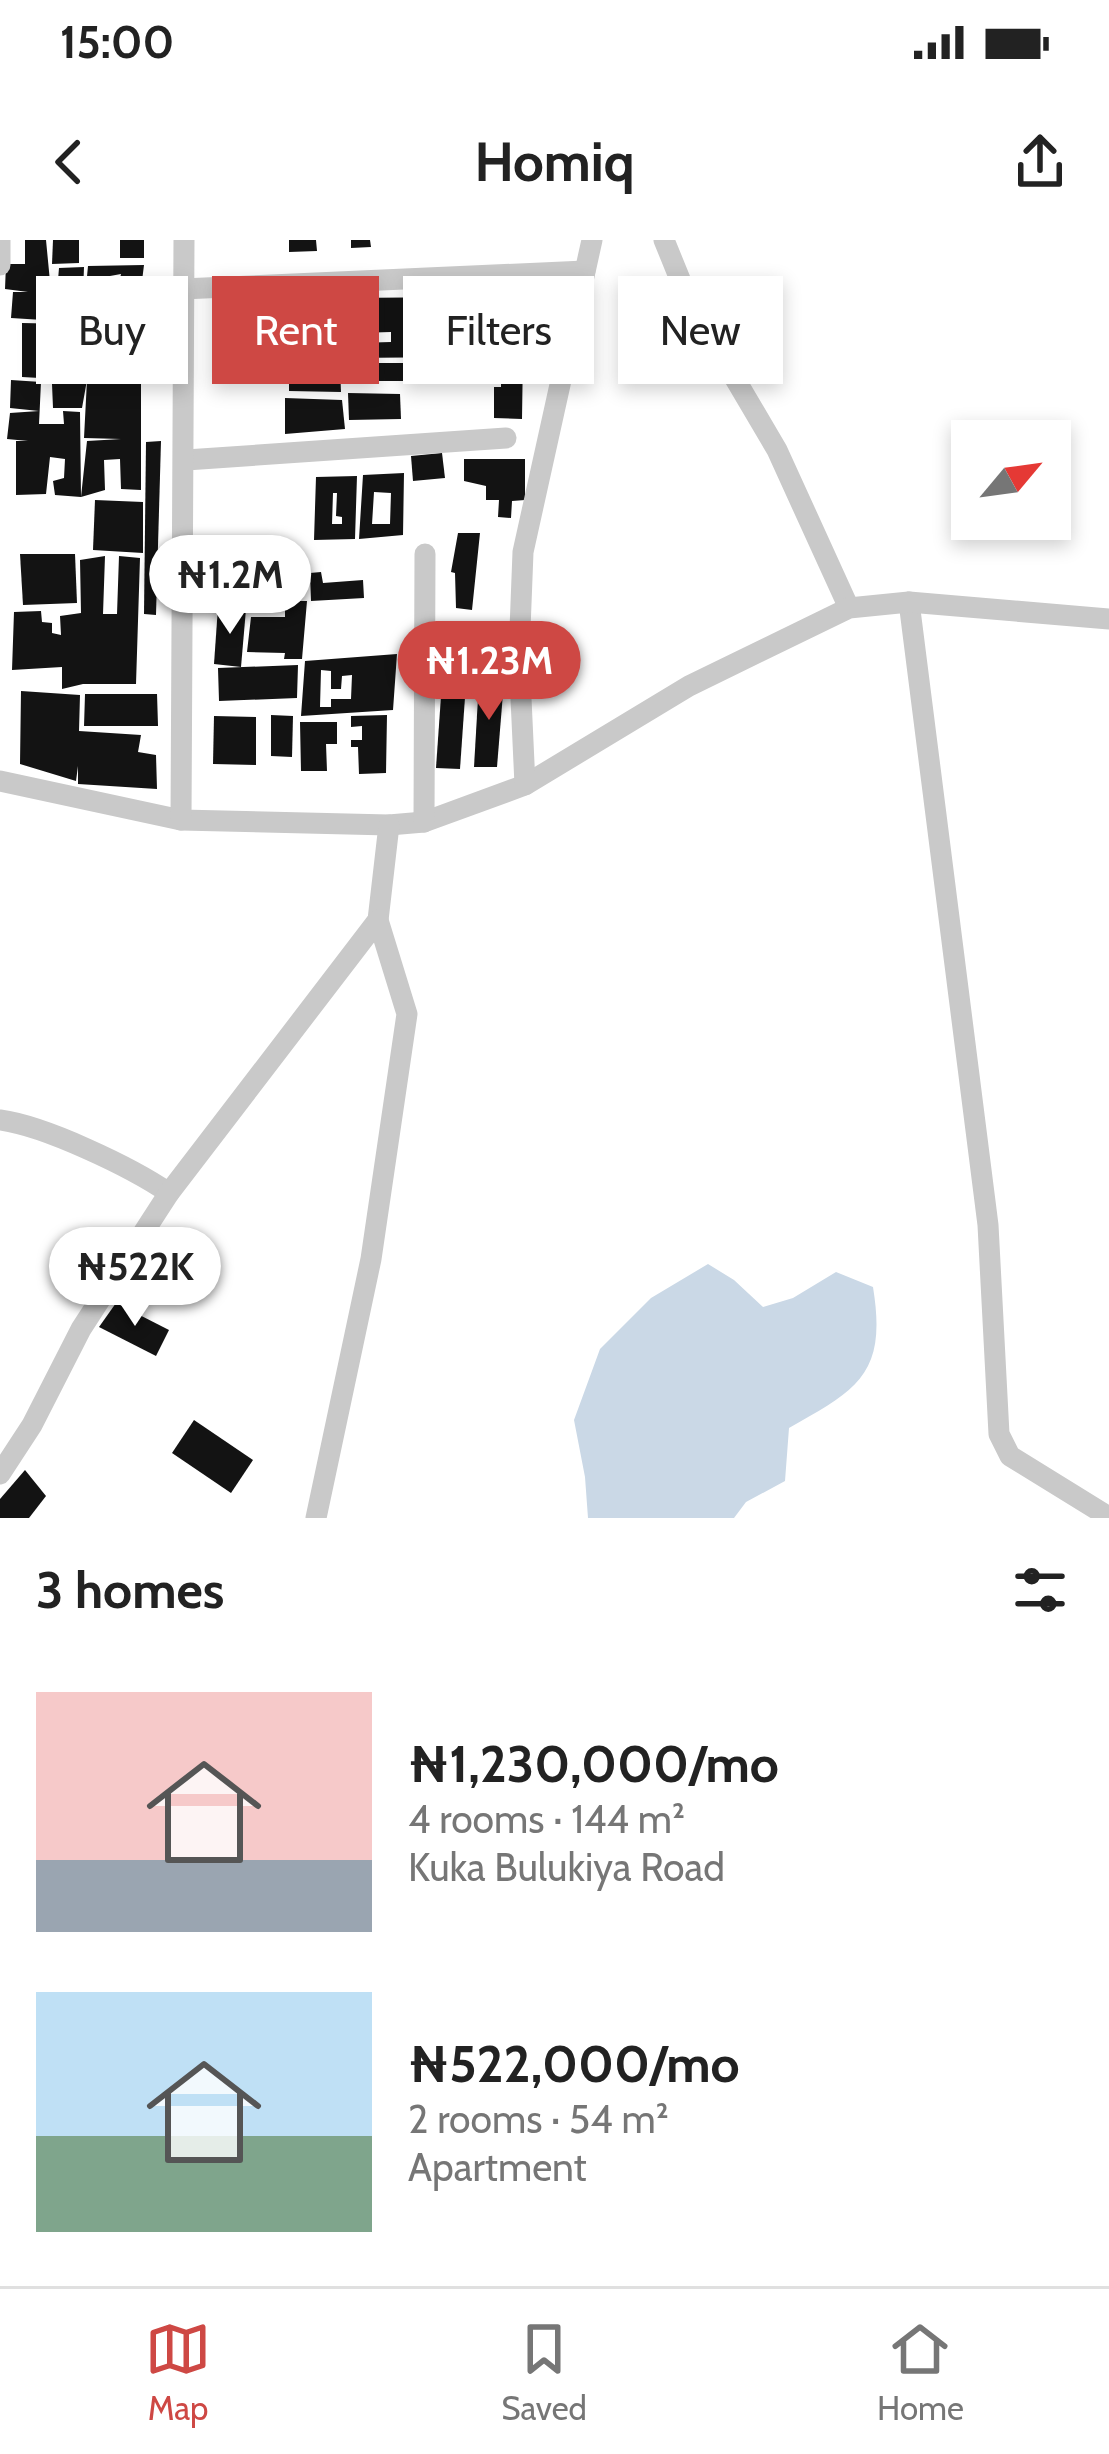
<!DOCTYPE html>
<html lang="en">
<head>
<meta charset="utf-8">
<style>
  body { margin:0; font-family:Cabin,sans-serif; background:#f6f6f6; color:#222; height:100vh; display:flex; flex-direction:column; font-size:45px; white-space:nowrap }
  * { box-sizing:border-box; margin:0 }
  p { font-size:39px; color:#767676 }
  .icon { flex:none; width:66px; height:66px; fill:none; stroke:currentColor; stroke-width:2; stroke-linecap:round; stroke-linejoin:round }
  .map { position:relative; height:1278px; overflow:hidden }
  .side { display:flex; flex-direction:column; background:#fff; flex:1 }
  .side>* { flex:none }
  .hud { position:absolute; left:36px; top:36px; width:1038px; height:108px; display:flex; gap:24px }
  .needle { width:78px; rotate:61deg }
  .fabs { position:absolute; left:951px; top:180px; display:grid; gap:24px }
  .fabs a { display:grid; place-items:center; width:120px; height:120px; border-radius:0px; background:#fff; box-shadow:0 6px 18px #0003; font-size:60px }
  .price { position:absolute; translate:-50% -102px; padding:0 27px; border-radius:42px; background:#fff; color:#222; font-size:39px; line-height:78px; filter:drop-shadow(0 3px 6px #0008) }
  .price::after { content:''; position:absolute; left:50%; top:72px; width:36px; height:27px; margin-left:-18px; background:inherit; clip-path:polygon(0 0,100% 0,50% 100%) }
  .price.current { background:#ce4844; color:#fff }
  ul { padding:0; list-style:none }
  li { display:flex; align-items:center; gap:36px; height:300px; padding:0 36px }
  li span { display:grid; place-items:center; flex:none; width:336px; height:240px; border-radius:0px; color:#555 }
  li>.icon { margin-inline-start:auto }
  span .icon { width:144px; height:144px; fill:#fffc; stroke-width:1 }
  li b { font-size:51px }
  h2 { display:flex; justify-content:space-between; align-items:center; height:144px; padding:0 36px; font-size:51px }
  .tag { padding:0 42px; border-radius:0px; background:#fff; box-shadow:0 6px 18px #0003; font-size:42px; line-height:108px }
  .tag.current { background:#ce4844; color:#fff }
  .status { display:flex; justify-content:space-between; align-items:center; height:84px; padding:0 60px; background:#fff; direction:ltr }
  .status svg { height:33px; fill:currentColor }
  header { display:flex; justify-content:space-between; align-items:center; height:156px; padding:0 36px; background:#fff; font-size:54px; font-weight:700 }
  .dock { display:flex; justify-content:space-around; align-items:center; height:168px; border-top:3px solid #e0e0e0; background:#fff; font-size:33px; color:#767676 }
  .dock a { display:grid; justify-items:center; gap:6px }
  .dock .current { color:#ce4844 }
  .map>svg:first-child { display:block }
  .water { fill:#cad8e6 }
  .building { fill:#131313; fill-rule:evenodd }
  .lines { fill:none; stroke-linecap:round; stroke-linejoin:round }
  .street { stroke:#c9c9c9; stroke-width:21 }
</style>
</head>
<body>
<div class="status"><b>15:00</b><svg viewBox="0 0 49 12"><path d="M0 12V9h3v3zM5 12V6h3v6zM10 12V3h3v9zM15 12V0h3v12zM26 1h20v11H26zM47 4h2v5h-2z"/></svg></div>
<header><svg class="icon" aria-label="back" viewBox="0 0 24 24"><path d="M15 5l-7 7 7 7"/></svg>Homiq<svg class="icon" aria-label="share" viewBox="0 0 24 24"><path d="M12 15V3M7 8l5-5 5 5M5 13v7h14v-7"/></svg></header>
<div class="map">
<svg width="1109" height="1278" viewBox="0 0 1109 1278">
  <rect width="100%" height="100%" fill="#fff"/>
  <path class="water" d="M708,1024L734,1040L763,1067L793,1058L836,1032L873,1047C887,1133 859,1149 789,1188L785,1241L746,1262L734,1278H588L585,1237L574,1180L600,1109L651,1058Z"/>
  <g class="building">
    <path d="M25,0H46L51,52H57L59,28L84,27L82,81L53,80L55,69L43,67V80L11,78L13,52H28L5,49L6,24H25Z"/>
    <path d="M53,0H79V23L52,24Z"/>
    <rect x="120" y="0" width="24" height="18"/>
    <path d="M289,0H316L317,11L289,12Z"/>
    <path d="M351,0H370L371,7L351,8Z"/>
    <path d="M144,25L141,49L118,46L121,34L110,36L108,51L86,47L88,26Z"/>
    <path d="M163,54V83L141,84V250L121,249L120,219L104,220L105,250L81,257L87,201L121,199L84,198L87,140L82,168H53L52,144L87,140L65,139V99L48,100L46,117H40V138L22,137V83L116,85L115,66L103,68L99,80L82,81L87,55Z"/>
    <path d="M464,57V117L347,118L348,58ZM426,75V86L448,85L449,99L404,105L405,95L418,92L416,76ZM391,92V102L357,103V93Z"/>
    <rect x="291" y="61" width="48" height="30"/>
    <path d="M285,67L286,97L268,99L266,68Z"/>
    <rect x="227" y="71" width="24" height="31"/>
    <path d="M290,97H308V103L341,104V124L289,123Z"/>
    <path d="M495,112H523L522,179L494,178V147H501V128H495Z"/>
    <rect x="345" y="123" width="58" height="18"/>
    <path d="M340,127L341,152L289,151V128Z"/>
    <path d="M11,140L41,142L39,184H64L63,171L80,172L81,257L55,255L53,241L64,238L65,219L50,217L46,254L16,255V201H28L7,199L10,173L39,171L10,168Z"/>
    <path d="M348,153L400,154L401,179L349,180Z"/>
    <path d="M285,158L342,160L345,189L285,194Z"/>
    <path d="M161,201L156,375L144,374L146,202Z"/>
    <path d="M442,213L445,238L413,241L411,216Z"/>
    <path d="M464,219H525V260L512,261L511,278L498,277L499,260H486V246L464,241Z"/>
    <path d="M404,233L403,295L359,299L363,235ZM374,252L391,253L390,284H372Z"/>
    <path d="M357,236L355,299L314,300L316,237ZM333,253H337L336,276L342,277V284H332Z"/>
    <path d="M95,260L143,262V313L93,310Z"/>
    <path d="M458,293H480L472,370L456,368L455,333L451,332Z"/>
    <path d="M20,314H75L77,363L23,365Z"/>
    <path d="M105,316L103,374H117L119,316L140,318L136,444H83L62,449V427L12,430L14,372L41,371L42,382L52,383V393L61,395L60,376L81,373L80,320Z"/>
    <path d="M321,332L323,343L363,340L364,358L311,361L310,333Z"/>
    <path d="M285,361H307L302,419H284L285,413L247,412L251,377H285Z"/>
    <path d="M218,367L246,369L241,427L214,424Z"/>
    <rect x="448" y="395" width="15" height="21"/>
    <path d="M397,414L393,470L301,476L305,421ZM321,430L331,431V449H341L342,436L352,435L351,459H331V467H320Z"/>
    <path d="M504,414L506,437L486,439L484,416Z"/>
    <path d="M298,425L297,458L219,461L218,428Z"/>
    <path d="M479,441H504L497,527H474Z"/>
    <path d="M442,442L466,443L460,529L436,528Z"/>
    <path d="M21,451L80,455L79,491L141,495L138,512L156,515L157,549L78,544V526L76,541L20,524Z"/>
    <path d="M85,454H157L158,486H84Z"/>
    <path d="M271,475L293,476L292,517L271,516Z"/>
    <path d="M387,475L386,533L359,534L358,507H351V500H362V486L351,487V476Z"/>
    <path d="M214,476L256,477V525L213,524Z"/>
    <path d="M300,482H337V504H326L327,531H301Z"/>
    <path d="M116,1063L169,1090L156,1116L99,1087Z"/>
    <path d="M194,1180L253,1220L231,1253L172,1213Z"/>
    <path d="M25,1230L46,1256L29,1278H0V1259Z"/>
  </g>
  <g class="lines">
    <g class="street">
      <path d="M664,0L688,59L777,210L849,368"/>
      <path d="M0,25V0"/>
      <path d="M182,49L585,31"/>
      <path d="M186,220L506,198"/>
      <path d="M909,362L988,985L999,1194L1010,1216L1109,1277"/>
      <path d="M0,541L181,580L389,585L424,582L525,545L689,446L849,368L909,362L1109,379"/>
      <path d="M525,545L519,415L523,312L592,0"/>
      <path d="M181,580L184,0"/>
      <path d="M424,582L425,314"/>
      <path d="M0,880C45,886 131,927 169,953"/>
      <path d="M0,1234L32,1185L81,1089L169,953L378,680L389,585"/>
      <path d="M316,1278L371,1019L407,774L378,680"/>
    </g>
  </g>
</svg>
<div class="fabs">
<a><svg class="needle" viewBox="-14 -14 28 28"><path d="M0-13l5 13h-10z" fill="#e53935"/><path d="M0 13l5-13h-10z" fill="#767676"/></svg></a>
</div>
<b class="price" style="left:230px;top:397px">₦1.2M</b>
<b class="price current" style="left:489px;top:483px">₦1.23M</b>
<b class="price" style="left:135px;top:1089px">₦522K</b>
<div class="hud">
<a class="tag">Buy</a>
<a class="tag current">Rent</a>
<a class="tag">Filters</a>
<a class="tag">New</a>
</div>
</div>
<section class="side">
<h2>3 homes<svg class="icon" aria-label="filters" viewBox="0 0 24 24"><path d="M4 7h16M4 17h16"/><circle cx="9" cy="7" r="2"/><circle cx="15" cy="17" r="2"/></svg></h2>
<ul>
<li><span style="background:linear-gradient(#f6c9c9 70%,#9aa5b1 0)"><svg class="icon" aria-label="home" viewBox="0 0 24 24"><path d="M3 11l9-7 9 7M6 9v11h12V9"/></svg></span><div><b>₦1,230,000/mo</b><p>4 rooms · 144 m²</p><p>Kuka Bulukiya Road</p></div></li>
<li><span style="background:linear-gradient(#bfe0f5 60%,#7fa58c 0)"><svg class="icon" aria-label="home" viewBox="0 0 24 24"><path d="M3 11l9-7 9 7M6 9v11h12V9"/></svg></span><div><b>₦522,000/mo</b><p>2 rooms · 54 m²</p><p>Apartment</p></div></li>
</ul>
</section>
<nav class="dock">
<a class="current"><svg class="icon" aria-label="map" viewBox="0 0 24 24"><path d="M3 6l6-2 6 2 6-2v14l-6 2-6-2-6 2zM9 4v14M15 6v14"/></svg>Map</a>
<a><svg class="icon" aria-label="saved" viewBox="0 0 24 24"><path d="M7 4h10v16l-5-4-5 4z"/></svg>Saved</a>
<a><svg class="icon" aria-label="home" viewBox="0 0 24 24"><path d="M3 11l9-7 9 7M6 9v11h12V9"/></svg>Home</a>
</nav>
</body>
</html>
